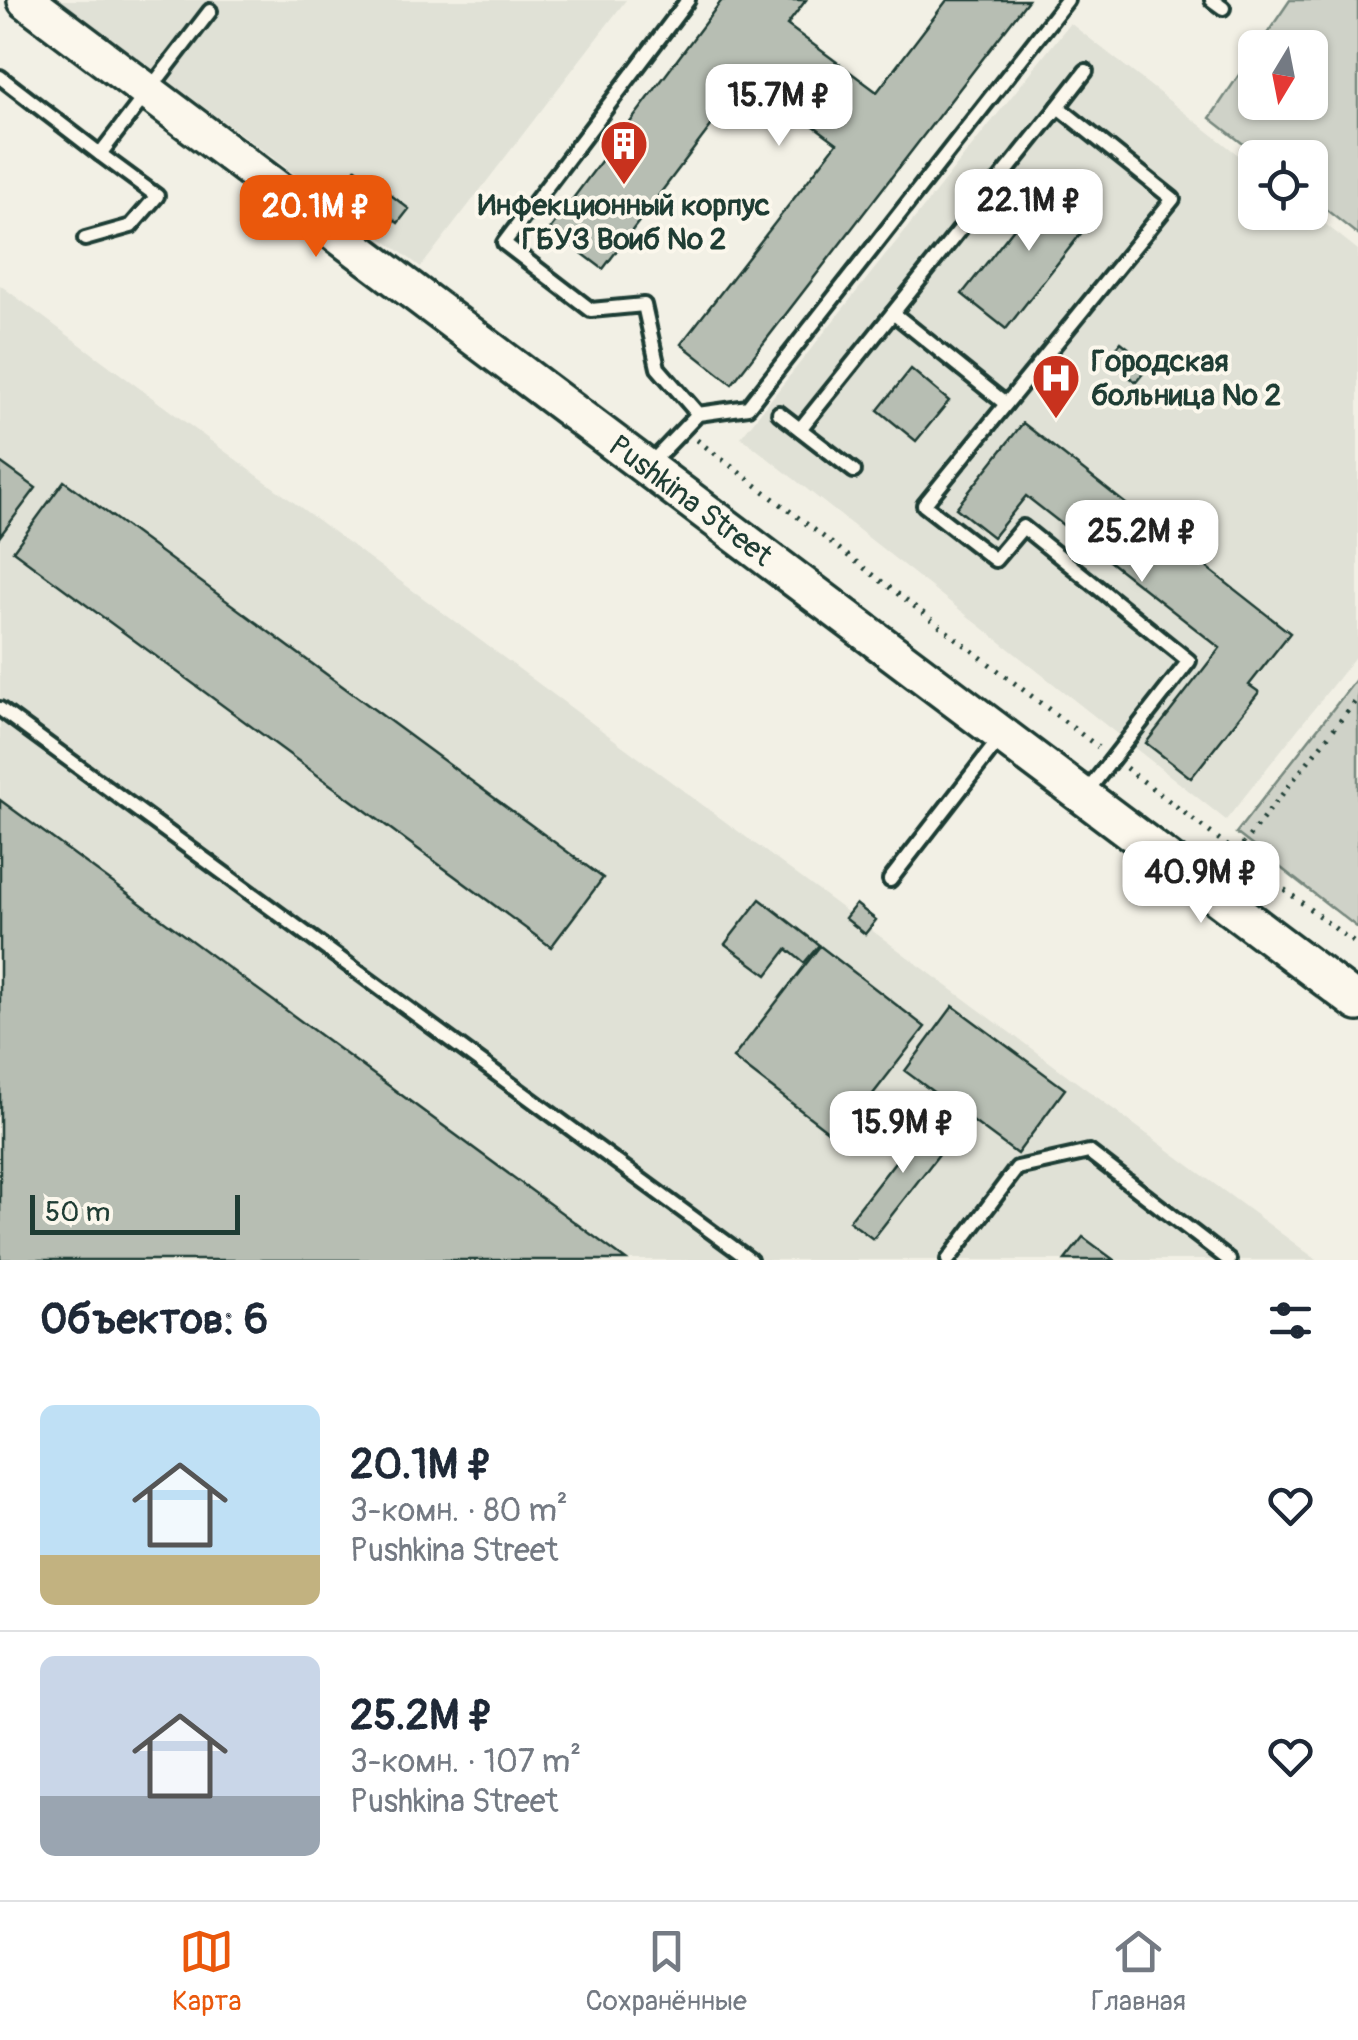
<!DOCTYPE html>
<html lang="ru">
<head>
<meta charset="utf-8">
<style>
  body { margin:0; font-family:Pangolin,sans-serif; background:#f2f2f3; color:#1f2937; height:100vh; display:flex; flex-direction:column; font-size:38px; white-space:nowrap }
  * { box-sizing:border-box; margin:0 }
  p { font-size:32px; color:#747a83 }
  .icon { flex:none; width:55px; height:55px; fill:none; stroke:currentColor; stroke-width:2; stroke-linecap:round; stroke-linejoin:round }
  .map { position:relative; height:1260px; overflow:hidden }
  .sheet { display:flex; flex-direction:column; background:#fff; flex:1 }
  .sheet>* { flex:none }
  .needle { width:65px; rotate:190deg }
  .controls { position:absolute; left:1238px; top:30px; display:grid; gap:20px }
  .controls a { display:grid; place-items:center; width:90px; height:90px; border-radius:15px; background:#fff; box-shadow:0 2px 8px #0004; font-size:50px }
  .scale { position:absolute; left:30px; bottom:25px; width:210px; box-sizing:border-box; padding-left:10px; border:5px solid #1f3d34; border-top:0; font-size:28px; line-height:35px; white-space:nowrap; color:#1f3d34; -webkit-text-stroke:8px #fbf7ec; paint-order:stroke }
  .price { position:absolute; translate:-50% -85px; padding:0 22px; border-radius:20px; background:#fff; color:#222; font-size:32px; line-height:65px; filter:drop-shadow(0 2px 5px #0008) }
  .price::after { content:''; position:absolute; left:50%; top:60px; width:30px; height:22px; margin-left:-15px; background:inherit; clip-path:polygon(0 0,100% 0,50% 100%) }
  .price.current { background:#ea580c; color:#fff }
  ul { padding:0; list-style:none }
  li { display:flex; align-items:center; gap:30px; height:250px; padding:0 40px }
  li+li { border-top:2px solid #e0e1e3 }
  li span { display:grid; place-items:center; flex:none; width:280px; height:200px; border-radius:15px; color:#555 }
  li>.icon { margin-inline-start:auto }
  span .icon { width:120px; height:120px; fill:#fffc; stroke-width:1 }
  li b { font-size:42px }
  h2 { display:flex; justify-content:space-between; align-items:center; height:120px; padding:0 40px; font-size:42px }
  .tab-bar { display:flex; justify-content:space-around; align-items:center; height:140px; border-top:2px solid #e0e1e3; background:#fff; font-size:28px; color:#747a83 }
  .tab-bar a { display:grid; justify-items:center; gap:5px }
  .tab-bar .current { color:#ea580c }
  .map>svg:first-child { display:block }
  .built { fill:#e0e1d6 }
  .green { fill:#cfd2c8; stroke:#77887e; stroke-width:2.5 }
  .building { fill:#b7beb3; stroke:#1f3d34; stroke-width:2.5 }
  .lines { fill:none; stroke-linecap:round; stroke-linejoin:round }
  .lane-casing { stroke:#1f3d34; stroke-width:20 }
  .secondary-casing { stroke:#1f3d34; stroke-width:42 }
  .path { stroke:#1f3d34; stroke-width:5; stroke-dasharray:2.5 8; stroke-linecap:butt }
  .lane { stroke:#fbf7ec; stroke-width:12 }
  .secondary { stroke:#fbf7ec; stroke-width:35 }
  .labels { text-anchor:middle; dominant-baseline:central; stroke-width:8; stroke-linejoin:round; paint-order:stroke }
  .poi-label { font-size:30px; font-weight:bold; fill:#1f3d34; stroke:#fbf7ec }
  .street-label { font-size:30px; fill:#1f3d34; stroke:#fbf7ec }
</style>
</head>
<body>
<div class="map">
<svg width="1358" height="1260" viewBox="0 0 1358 1260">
  <rect width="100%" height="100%" fill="#f2f0e5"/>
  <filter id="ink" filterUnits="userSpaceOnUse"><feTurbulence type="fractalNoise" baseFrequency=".01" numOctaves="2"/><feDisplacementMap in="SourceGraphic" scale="20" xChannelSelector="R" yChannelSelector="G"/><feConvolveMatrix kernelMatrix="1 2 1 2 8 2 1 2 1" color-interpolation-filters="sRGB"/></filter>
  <g filter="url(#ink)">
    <g class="built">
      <path d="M59,0H626L421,267Z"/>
      <path d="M1070,23L1255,168V212H1310L1358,250V653L1226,820L741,437Z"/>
      <path d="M0,285L835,903L1317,1260H0Z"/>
    </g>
    <g class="green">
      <path d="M1290,0H1358V235L1310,197V158L1260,157L1210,118L1255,51V102H1310V48L1258,47Z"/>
      <path d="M1358,677V928L1236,833Z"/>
    </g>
    <g class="building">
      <path d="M722,0H806L787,25L877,92L947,0H1028L732,384L681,344L837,143L748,77L603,269L550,229Z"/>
      <path d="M356,168L409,209L398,223L345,183Z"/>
      <path d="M1053,179L1097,213L1006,329L962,294Z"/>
      <path d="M1121,342L1150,365L1136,382L1107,360Z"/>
      <path d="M911,369L949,401L916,441L878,410Z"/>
      <path d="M1023,423L1290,633L1249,685L1259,692L1191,778L1146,743L1220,648L1026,496L993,537L956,508Z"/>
      <path d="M0,462L36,488L0,536Z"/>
      <path d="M64,481L603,878L551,947L13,551Z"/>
      <path d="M0,800L626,1260H0Z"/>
      <path d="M760,899L819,945L804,963L787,949L767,975L725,944Z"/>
      <path d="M856,904L876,920L865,934L845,918Z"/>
      <path d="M820,946L925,1027L838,1139L733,1058Z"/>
      <path d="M953,1006L1065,1089L1017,1154L905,1071Z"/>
      <path d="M933,1113L957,1131L873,1239L849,1221Z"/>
      <path d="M1083,1237L1114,1260H1065Z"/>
    </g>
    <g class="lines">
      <g class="lane-casing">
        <g id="lane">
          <path d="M688,0L504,243L591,310L644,305L658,368L698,414"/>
          <path d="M1212,0L1223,8"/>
          <path d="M0,77L100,154L210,11"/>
          <path d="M1058,107L1086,71"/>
          <path d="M85,239L131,226L157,196L100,154"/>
          <path d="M893,313L1006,404"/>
          <path d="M779,413L854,471"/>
          <path d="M800,429L1058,107L1173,199L924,505L995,560L1023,527L1189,661L1085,794"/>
          <path d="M650,464L698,414L748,407L1067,0"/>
          <path d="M0,709L750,1260"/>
          <path d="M890,880L1001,737"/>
          <path d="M948,1260L1017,1168L1089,1152L1229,1260"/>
        </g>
      </g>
      <g class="secondary-casing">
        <g id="secondary">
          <path id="s1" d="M26,0L1358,1003"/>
        </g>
      </g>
      <g class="path">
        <path d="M697,440L1098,747"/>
        <path d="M1126,768L1358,946"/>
        <path d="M1236,853L1358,698"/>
      </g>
      <use href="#lane" class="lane"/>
      <use href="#secondary" class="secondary"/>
    </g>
  </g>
  <defs>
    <g id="building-pin" transform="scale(2.5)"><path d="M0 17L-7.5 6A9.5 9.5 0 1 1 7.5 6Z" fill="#c8321e" stroke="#fbf7ec"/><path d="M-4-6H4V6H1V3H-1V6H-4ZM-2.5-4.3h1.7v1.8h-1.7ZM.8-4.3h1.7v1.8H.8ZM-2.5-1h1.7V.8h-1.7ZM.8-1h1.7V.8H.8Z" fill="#fff"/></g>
    <g id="hospital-pin" transform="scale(2.5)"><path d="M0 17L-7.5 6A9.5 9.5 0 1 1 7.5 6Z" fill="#c8321e" stroke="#fbf7ec"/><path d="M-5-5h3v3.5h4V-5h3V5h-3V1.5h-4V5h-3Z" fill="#fff"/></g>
  </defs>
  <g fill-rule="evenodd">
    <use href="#building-pin" x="624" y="144"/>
    <use href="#hospital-pin" x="1056" y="378"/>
  </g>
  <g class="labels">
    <g class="poi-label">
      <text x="624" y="205">Инфекционный корпус<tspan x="624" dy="34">ГБУЗ Воиб № 2</tspan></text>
      <text x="1091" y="361" text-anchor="start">Городская<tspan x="1091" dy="34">больница № 2</tspan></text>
    </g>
    <g class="street-label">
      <text stroke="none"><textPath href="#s1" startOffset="832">Pushkina Street</textPath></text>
    </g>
  </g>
</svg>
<div class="controls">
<a><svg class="needle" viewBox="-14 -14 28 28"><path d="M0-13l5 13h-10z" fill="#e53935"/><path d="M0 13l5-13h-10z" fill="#747a83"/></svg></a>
<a><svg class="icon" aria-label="locate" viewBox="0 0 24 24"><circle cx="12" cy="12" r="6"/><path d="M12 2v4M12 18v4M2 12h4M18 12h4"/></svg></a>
</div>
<div class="scale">50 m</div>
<b class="price" style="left:779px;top:149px">15.7M ₽</b>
<b class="price" style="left:1029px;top:254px">22.1M ₽</b>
<b class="price current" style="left:316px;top:260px">20.1M ₽</b>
<b class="price" style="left:1142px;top:585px">25.2M ₽</b>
<b class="price" style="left:1201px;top:926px">40.9M ₽</b>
<b class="price" style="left:903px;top:1176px">15.9M ₽</b>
</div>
<section class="sheet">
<h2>Объектов: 6<svg class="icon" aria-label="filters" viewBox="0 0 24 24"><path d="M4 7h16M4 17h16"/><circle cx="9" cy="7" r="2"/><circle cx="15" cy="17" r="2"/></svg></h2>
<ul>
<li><span style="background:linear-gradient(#bfe0f5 75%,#c2b280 0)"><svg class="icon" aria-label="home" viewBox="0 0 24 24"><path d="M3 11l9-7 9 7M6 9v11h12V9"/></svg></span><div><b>20.1M ₽</b><p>3-комн. · 80 m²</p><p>Pushkina Street</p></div><svg class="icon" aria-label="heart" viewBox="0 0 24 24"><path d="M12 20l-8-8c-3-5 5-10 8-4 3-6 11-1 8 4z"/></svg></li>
<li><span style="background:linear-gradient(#c9d6e8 70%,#9aa5b1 0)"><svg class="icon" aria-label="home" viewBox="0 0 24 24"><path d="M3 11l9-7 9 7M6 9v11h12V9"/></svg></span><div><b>25.2M ₽</b><p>3-комн. · 107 m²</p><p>Pushkina Street</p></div><svg class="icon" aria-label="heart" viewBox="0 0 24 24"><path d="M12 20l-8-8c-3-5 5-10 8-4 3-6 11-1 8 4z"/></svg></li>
</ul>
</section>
<nav class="tab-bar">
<a class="current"><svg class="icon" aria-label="map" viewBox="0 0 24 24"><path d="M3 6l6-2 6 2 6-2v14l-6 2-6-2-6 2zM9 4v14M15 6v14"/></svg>Карта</a>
<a><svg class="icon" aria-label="saved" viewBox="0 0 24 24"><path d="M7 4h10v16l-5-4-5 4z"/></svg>Сохранённые</a>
<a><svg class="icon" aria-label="home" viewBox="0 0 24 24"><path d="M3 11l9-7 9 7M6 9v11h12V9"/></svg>Главная</a>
</nav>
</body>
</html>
